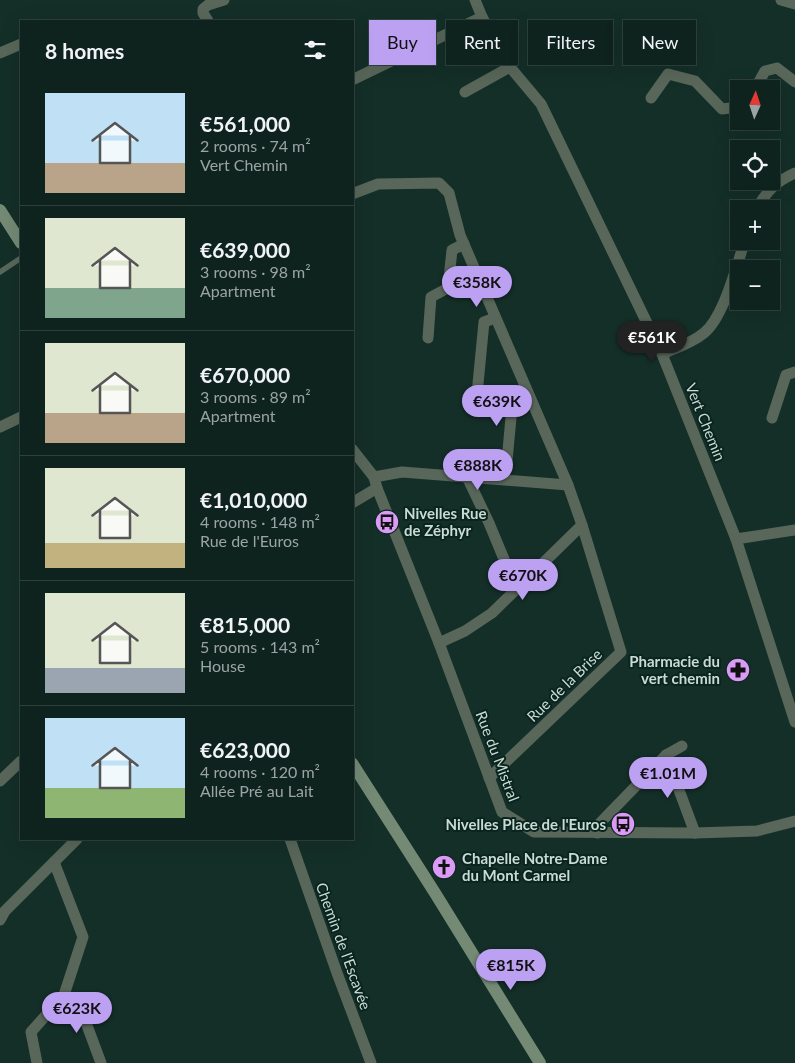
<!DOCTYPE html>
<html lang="en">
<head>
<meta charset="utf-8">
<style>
  body { margin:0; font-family:Lato,sans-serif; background:#182b27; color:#f1f3f6; height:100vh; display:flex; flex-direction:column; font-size:19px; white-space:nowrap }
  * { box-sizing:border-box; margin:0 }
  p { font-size:16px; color:#9ba4a4 }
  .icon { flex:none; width:28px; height:28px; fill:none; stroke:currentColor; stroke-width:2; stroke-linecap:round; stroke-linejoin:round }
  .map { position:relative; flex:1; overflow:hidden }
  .sheet { position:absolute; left:20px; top:20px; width:334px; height:820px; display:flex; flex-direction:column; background:#0f231e; border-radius:0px; box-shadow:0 5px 20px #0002,0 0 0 1px #2f403c }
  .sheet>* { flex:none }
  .hud { position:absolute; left:369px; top:20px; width:351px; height:45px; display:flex; gap:10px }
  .needle { width:32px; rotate:3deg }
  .controls { position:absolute; left:730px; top:80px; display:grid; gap:10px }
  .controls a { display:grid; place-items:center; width:50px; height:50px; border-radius:0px; background:#0f231e; box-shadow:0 5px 20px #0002,0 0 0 1px #2f403c; font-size:25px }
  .price { position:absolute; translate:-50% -42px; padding:0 11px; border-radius:18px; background:#bca0f2; color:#111; font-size:16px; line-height:32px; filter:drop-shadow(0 1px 2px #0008) }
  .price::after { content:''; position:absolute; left:50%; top:30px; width:15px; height:11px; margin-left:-8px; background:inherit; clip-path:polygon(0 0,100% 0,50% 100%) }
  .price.on { background:#222; color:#fff }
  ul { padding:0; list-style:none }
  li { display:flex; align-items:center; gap:15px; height:125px; padding:0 25px }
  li+li { border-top:1px solid #2f403c }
  li span { display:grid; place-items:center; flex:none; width:140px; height:100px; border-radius:0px; color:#555 }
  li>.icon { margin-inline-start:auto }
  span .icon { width:60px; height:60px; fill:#fffc; stroke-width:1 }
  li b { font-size:21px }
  h2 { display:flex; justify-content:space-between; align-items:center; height:60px; padding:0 25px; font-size:21px }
  .pill { padding:0 18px; border-radius:0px; background:#0f231e; box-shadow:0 5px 20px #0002,0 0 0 1px #2f403c; font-size:18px; line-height:45px }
  .pill.on { background:#bca0f2; color:#111 }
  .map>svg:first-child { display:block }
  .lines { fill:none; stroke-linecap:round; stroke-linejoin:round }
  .lane { stroke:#59675a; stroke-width:5.5 }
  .street { stroke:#59675a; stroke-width:11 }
  .secondary { stroke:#748a75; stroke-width:12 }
  .labels { text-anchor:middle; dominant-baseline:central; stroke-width:4; stroke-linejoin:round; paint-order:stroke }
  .street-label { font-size:15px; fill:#cadad5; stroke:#09251e }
  .poi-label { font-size:15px; font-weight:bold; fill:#cadad5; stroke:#09251e; text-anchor:start }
</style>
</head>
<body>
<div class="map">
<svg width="795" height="1063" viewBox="0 0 795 1063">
  <rect width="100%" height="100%" fill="#142f28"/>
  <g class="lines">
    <path class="lane" d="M0,272L21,258"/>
    <g class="street">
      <path d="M475,0L482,17L510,67L541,104L662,354L736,539L795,722"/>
      <path d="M781,0L795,4"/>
      <path d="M208,21L203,13V9L208,5L224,0"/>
      <path d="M0,53L21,44"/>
      <path d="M352,80L482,17"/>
      <path d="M755,89L765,71L777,68L795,82"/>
      <path d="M465,92L510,67"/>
      <path d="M651,98L668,74L695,81L722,109L739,107"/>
      <path d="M352,194L378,184L439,183L449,193L460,235L568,485L582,525L621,652L489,778"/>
      <path d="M757,209C766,191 777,181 795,173"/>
      <path d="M495,318L484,322L477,394L529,397"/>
      <path d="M428,338L431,297L448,288L452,250L464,244"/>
      <path d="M662,354C676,348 692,343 704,333C724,317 736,266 745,241"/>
      <path d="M772,418L786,375L795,372"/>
      <path d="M0,427L21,417"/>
      <path d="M352,449L374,477"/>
      <path d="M507,461L513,396"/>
      <path d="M467,477L489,523L516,588"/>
      <path d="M568,485L402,472L374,477L377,488L439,643L502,812L534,832L695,833L757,831L795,821"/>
      <path d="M352,503L377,488"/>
      <path d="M736,539L795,530"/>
      <path d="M439,643L465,631L492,613L582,525"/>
      <path d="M666,755L695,833"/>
      <path d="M0,781L21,761"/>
      <path d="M597,833L599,824L666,755L682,746"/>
      <path d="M290,839L337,973L371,1063"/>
      <path d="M0,920L5,911L77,839"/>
      <path d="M64,995L82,1012L101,1063"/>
      <path d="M37,1063L31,1032L64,995L83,937L54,862"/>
    </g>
    <g class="secondary">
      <path d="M0,210L21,243"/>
      <path d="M352,763L435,893L540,1063"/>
    </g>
  </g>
  <defs>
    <g id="bus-disc" transform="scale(1.25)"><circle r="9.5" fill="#da9af6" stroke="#09251e"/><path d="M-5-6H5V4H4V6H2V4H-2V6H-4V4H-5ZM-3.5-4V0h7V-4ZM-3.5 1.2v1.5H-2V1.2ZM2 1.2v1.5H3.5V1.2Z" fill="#111"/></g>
    <g id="pharmacy-disc" transform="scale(1.25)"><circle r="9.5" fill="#da9af6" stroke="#09251e"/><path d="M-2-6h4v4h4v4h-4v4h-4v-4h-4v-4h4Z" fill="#111"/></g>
    <g id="church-disc" transform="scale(1.25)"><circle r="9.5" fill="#da9af6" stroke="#09251e"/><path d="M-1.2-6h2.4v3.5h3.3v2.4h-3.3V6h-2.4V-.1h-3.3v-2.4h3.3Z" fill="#111"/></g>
  </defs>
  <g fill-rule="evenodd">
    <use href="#bus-disc" x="387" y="522"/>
    <use href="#pharmacy-disc" x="738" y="670"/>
    <use href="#bus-disc" x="623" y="824"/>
    <use href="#church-disc" x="444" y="867"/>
  </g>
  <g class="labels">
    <g class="street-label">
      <text transform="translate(706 422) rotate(68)">Vert Chemin</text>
      <text transform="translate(564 685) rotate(-44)">Rue de la Brise</text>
      <text transform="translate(498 756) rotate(69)">Rue du Mistral</text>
      <text transform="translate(344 946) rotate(70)">Chemin de l'Escavée</text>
    </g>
    <g class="poi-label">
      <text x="404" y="513">Nivelles Rue<tspan x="404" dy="17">de Zéphyr</tspan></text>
      <text x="720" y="661" text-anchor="end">Pharmacie du<tspan x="720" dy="17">vert chemin</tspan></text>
      <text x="606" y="824" text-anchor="end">Nivelles Place de l'Euros</text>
      <text x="462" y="858">Chapelle Notre-Dame<tspan x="462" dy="17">du Mont Carmel</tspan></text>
    </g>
  </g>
</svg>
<div class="controls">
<a><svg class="needle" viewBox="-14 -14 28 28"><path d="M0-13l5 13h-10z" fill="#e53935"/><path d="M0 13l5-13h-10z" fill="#9ba4a4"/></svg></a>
<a><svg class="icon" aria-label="locate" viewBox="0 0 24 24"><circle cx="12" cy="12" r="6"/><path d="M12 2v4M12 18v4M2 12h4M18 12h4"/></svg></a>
<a>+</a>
<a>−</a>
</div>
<b class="price" style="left:477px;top:308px">€358K</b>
<b class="price on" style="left:652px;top:363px">€561K</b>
<b class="price" style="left:497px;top:427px">€639K</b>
<b class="price" style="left:478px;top:491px">€888K</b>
<b class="price" style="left:523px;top:601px">€670K</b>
<b class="price" style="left:668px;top:799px">€1.01M</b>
<b class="price" style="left:511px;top:991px">€815K</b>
<b class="price" style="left:77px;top:1034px">€623K</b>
<div class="hud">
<a class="pill on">Buy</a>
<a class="pill">Rent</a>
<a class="pill">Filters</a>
<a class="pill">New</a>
</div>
<section class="sheet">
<h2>8 homes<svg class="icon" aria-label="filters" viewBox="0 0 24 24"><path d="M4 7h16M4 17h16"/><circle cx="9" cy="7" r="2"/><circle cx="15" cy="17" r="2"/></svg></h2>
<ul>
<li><span style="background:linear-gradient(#bfe0f5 70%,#b9a48a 0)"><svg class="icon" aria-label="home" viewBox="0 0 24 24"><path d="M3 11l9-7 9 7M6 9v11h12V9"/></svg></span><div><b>€561,000</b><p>2 rooms · 74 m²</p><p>Vert Chemin</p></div></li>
<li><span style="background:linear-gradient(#dfe7d0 70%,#7fa58c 0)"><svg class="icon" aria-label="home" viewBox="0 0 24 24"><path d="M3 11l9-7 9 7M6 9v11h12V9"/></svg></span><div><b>€639,000</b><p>3 rooms · 98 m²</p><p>Apartment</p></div></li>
<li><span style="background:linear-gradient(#dfe7d0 70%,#b9a48a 0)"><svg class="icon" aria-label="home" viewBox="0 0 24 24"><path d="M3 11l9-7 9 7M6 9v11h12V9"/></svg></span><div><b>€670,000</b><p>3 rooms · 89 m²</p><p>Apartment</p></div></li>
<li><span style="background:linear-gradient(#dfe7d0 75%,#c2b280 0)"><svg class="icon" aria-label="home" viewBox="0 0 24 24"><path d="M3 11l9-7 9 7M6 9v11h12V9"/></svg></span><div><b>€1,010,000</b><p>4 rooms · 148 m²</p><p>Rue de l'Euros</p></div></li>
<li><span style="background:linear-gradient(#dfe7d0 75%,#9aa5b1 0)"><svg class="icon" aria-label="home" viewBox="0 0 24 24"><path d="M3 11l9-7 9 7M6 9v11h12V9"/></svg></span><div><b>€815,000</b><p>5 rooms · 143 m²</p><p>House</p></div></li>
<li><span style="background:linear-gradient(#bfe0f5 70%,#8fb573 0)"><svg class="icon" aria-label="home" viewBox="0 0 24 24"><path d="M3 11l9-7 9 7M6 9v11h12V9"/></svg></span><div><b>€623,000</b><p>4 rooms · 120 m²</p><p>Allée Pré au Lait</p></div></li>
</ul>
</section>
</div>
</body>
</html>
